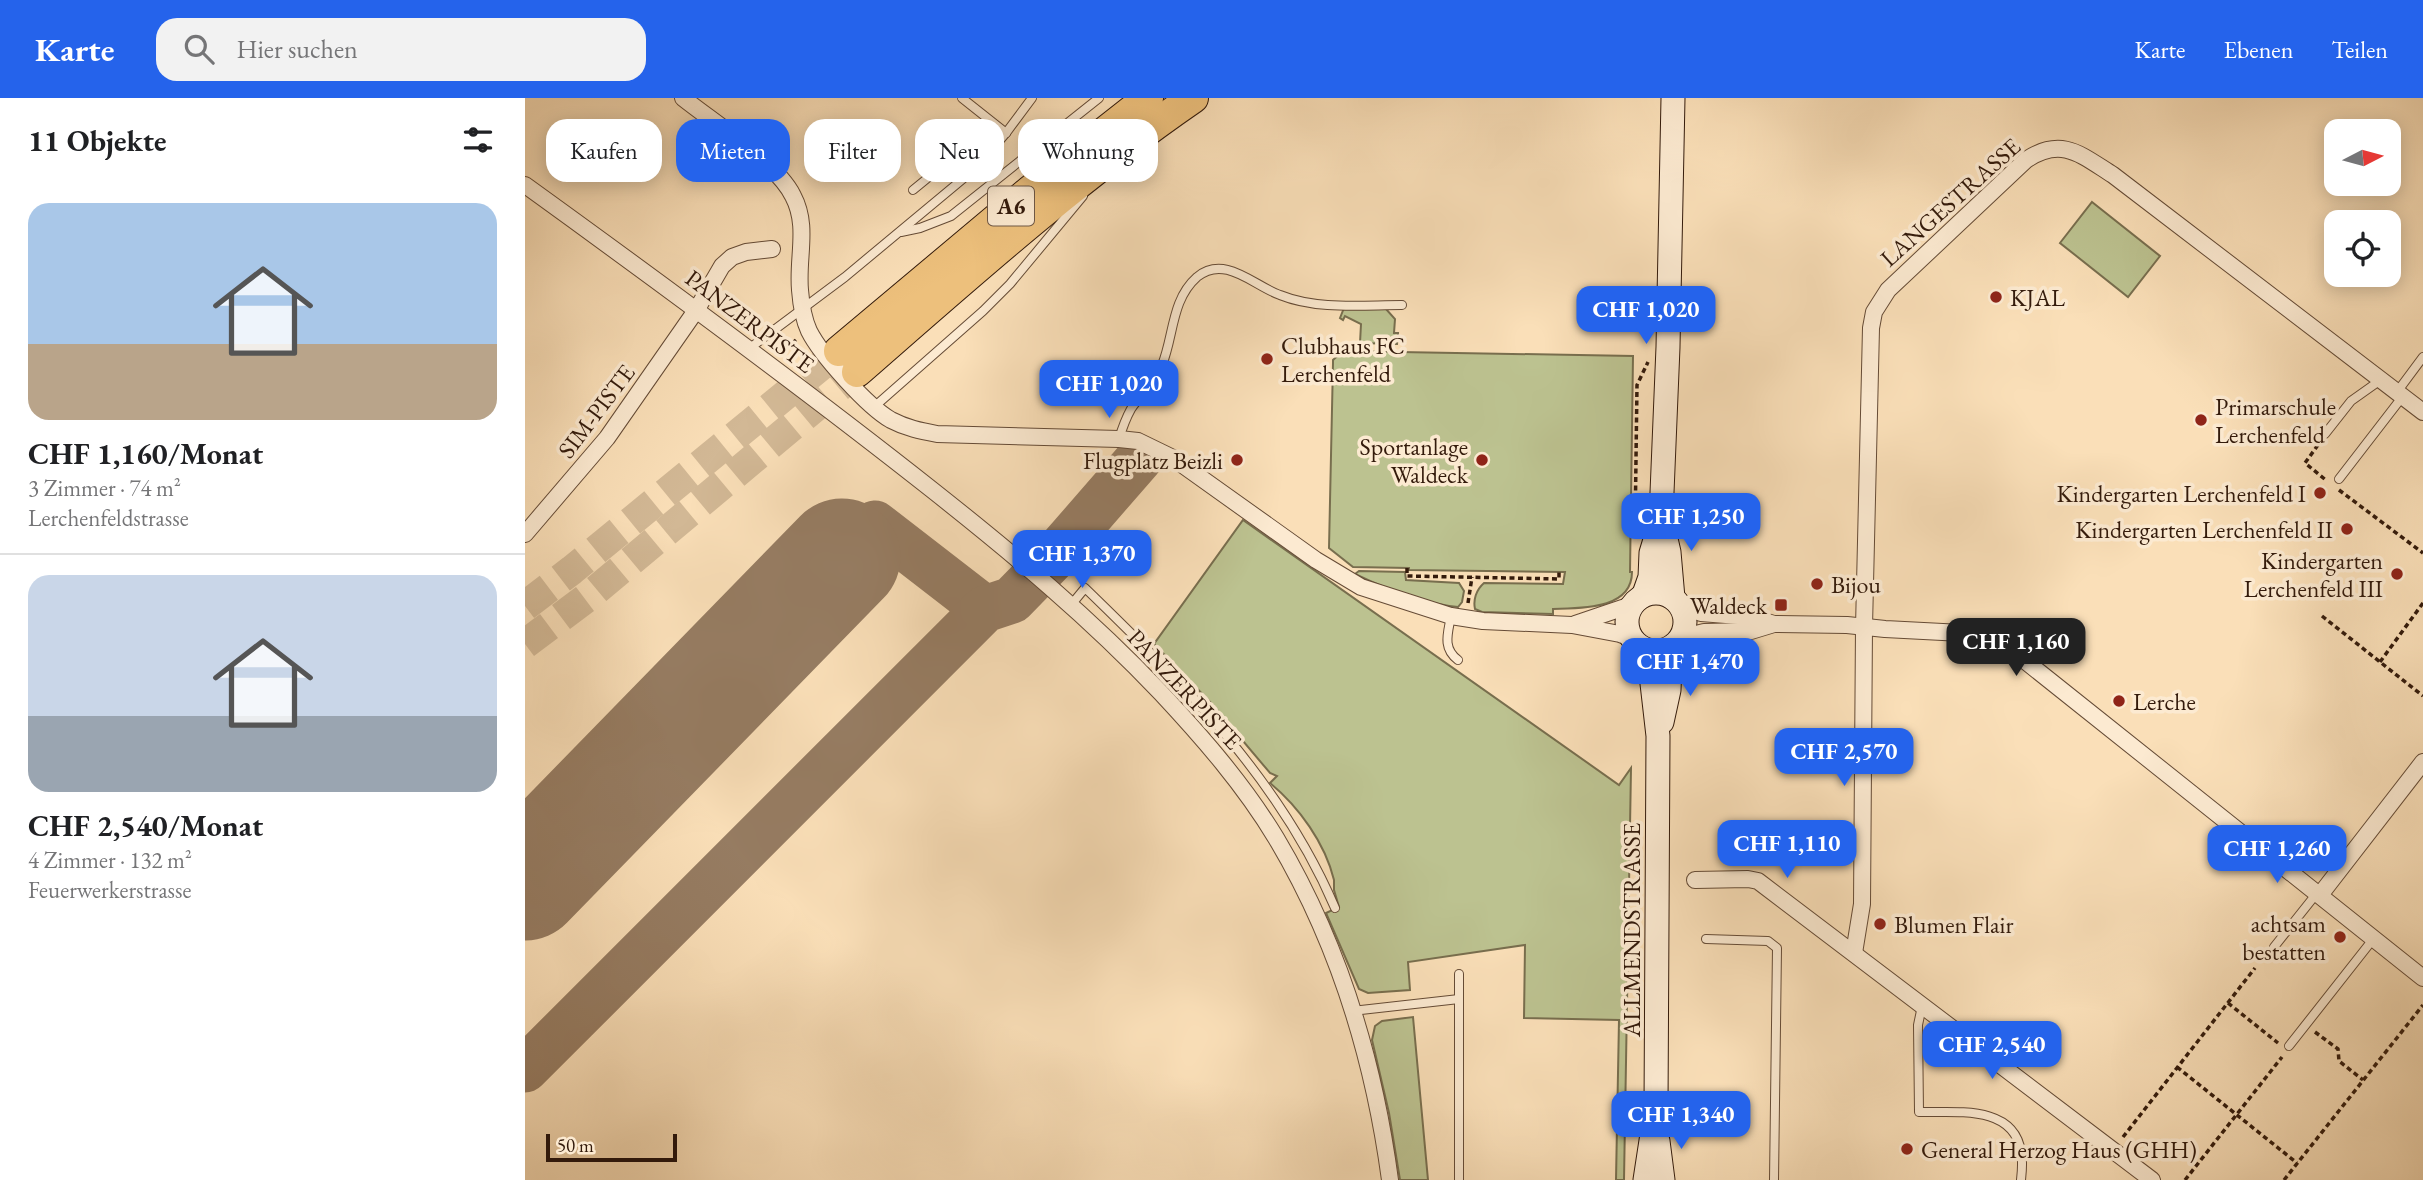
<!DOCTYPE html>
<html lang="de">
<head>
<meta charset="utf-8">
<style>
  body { margin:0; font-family:"EB Garamond",serif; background:#f2f2f2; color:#202124; height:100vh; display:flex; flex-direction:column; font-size:26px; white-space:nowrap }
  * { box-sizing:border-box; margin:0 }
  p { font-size:23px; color:#757577 }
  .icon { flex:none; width:38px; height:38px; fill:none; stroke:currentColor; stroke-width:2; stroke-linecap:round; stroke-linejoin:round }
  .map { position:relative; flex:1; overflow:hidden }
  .side { display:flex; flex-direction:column; background:#fff; width:525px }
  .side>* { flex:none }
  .guide { position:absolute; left:21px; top:21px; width:665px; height:63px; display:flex; gap:14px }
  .needle { width:46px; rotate:84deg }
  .controls { position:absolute; left:1799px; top:21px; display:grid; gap:14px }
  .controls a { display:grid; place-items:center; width:77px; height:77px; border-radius:14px; background:#fff; box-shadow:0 4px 18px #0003; font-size:35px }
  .scale { position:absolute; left:21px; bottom:18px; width:131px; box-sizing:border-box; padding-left:7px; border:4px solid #331a0b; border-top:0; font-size:19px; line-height:24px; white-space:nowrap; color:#331a0b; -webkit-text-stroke:5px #fcead1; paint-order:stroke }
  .price { position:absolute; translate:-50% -60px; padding:0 16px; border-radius:14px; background:#2563eb; color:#fff; font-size:23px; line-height:46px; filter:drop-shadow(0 2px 4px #0008) }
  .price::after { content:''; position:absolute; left:50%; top:42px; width:21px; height:16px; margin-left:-10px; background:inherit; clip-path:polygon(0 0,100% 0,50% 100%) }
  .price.active { background:#222; color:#fff }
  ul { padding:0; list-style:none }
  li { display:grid; align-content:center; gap:14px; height:371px; padding:0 28px }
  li+li { border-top:2px solid #e0e0e0 }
  li span { display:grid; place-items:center; height:217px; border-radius:21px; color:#555 }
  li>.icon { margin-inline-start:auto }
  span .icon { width:126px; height:126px; fill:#fffc; stroke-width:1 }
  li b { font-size:30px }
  h2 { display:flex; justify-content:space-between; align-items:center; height:84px; padding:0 28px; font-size:30px }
  .chip { padding:0 24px; border-radius:21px; background:#fff; box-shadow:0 4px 18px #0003; font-size:24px; line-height:63px }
  .chip.active { background:#2563eb; color:#fff }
  header { display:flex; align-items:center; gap:42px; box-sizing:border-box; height:98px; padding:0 35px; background:#2563eb; color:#fff }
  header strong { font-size:33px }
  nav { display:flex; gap:38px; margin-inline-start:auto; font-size:24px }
  .search { width:490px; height:63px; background:#f2f2f2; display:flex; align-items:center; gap:18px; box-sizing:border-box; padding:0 24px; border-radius:21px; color:#757577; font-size:26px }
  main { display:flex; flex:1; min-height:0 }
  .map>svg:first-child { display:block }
  .green { fill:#bcc290; stroke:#786e4e; stroke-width:2 }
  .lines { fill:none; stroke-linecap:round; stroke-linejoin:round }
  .taxiway { stroke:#967c62; stroke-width:47 }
  .runway { stroke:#967c62; stroke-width:117 }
  .highway-tunnel { stroke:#d2b895; stroke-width:30; stroke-dasharray:30 15; stroke-linecap:butt }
  .lane-casing { stroke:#654b36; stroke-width:10 }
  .street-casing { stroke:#654b36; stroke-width:18 }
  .secondary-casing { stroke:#331a0b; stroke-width:25 }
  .highway-casing { stroke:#331a0b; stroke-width:32 }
  .path { stroke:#331a0b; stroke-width:3.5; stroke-dasharray:5 3.5; stroke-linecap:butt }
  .lane { stroke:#fcead1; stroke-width:8 }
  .street { stroke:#fcead1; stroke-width:16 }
  .secondary { stroke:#fcead1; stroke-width:23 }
  .highway { stroke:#edc07c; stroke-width:30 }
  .poi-dot { fill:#8f2418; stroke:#fcead1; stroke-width:2.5 }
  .labels { text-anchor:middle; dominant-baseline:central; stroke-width:7; stroke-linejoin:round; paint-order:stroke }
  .shield { fill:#fcead1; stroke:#6f5846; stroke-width:2 }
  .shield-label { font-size:23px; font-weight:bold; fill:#331a0b }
  .street-label { font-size:24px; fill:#331a0b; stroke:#fcead1 }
  .poi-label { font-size:24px; fill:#331a0b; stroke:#fcead1; text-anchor:start }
</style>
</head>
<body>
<header>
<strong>Karte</strong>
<div class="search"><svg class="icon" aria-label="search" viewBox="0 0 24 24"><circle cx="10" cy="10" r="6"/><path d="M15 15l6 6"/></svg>Hier suchen</div>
<nav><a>Karte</a><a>Ebenen</a><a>Teilen</a></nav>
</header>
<main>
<section class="side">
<h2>11 Objekte<svg class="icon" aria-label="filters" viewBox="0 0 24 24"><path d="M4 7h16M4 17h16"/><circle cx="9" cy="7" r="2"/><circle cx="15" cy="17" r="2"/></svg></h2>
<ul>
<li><span style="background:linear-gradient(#a9c7e8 65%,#b9a48a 0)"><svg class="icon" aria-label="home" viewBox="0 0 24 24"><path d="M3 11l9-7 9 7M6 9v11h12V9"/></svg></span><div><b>CHF 1,160/Monat</b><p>3 Zimmer · 74 m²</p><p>Lerchenfeldstrasse</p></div></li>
<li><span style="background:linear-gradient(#c9d6e8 65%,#9aa5b1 0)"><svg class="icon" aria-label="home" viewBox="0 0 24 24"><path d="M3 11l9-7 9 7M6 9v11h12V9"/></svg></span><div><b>CHF 2,540/Monat</b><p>4 Zimmer · 132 m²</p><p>Feuerwerkerstrasse</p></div></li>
</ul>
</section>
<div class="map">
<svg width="1898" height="1082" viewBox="0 0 1898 1082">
  <rect width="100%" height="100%" fill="#fadfb8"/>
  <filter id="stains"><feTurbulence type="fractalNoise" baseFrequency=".00286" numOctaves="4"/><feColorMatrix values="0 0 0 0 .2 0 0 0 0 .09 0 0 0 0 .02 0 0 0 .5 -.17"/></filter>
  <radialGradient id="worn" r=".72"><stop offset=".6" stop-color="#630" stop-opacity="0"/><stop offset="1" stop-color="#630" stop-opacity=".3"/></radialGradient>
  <g class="green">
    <path d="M1567,104L1635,158L1603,199L1535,145Z"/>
    <path d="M819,210L861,211L870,221L869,235H873L872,246L835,245L836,226L820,218L818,222L815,220Z"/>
    <path d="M818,253L1108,258L1105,474H1107C1107,512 1055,510 1028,511V516L957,514L950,511C948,502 951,492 959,485L1038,486L1040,474L884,472V470L828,469L804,450L808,265V262Z"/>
    <path d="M718,422L1094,687L1106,670L1099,1082H1091L1094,922L999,920L1000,847L883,864L885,892L843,895L834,891L801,815L814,809L809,792V782C800,745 774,709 745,685L752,678L745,675L686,605L629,546Z"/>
    <path d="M834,473L880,474L881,482L934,485L939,493L937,504L933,509C898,506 861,491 830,476Z"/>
    <path d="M888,919L903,1082H875L864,1015L847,942L850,928L857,923Z"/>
  </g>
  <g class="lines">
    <g class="taxiway">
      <path d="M317,459L350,426L460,511"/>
      <path d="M0,971L460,511L487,502L527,461L614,361"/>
    </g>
    <path class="runway" d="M0,784L317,459"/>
    <g class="highway-tunnel">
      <path d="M0,508L47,472L314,253"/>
      <path d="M0,546L64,498L332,274"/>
    </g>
    <g class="lane-casing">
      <g id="lane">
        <path d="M437,0L481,35"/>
        <path d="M388,92L460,33L481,35"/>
        <path d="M376,134L395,130L426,118L574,0"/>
        <path d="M225,250L320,179L451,70L481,35L507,0"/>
        <path d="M1872,294L1898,259"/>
        <path d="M349,309L458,213L485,186L558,98"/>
        <path d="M1800,336L1826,303L1857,281"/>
        <path d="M594,341C597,331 601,320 606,311C616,296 631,284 637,267C649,238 646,202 672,179C700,156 729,188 755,197C792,212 837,207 877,207"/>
        <path d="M1814,381L1878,298"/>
        <path d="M546,507L560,490C658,585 756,683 810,810"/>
        <path d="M926,518C923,535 917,550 933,562"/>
        <path d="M1181,841L1243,843L1252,850L1249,1082"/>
        <path d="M1749,849L1792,795"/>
        <path d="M1397,908L1393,927L1394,1014C1430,1015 1489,1006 1496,1054C1498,1063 1497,1073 1496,1082"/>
        <path d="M827,913L934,901"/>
        <path d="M1764,948L1849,840"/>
        <path d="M934,1082V876"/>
      </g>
    </g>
    <g class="street-casing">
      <g id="street">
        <path d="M158,0C188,24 252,65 268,98C284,128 272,159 275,192C276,205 278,220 284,233C296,257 343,309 366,322C381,330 396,333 412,336L594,341L613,343L648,360L791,462L836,489L926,518L958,523L1047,527L1095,536L1106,540"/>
        <path d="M0,87C137,186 273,286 406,391C487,455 565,520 636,595C678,640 719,687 751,740C813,844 849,963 865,1082"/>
        <path d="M0,436L82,340L172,211L197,168L207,159L221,154L247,151"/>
        <path d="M1156,508L1176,515L1226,519L1249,526"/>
        <path d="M1050,526L1106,507"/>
        <path d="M1155,540L1179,534L1226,533L1249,526L1322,527L1360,531L1437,535L1468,544L1499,562L1898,880"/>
        <path d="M1170,782L1223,781L1233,783L1627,1082"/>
        <path d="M1795,797L1898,664"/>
        <path d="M1329,855L1337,806L1339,529L1346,230L1349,214L1363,192L1501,62C1537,38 1556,57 1588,77L1898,314"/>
      </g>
    </g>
    <g class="secondary-casing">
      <g id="secondary">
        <circle cx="1131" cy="524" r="29"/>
        <path d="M1119,496L1125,479L1126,455L1136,422"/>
        <path d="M1148,500L1144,454L1136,419L1143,249L1148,0"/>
        <path d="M1117,550L1125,568L1133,638L1131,1010L1120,1082"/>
        <path d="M1137,624L1144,592L1145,568L1148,548"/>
        <path d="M1133,1043L1138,1082"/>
      </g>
    </g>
    <g class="highway-casing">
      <g id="highway">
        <path d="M314,253L506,92L623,0"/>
        <path d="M332,274C441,179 549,82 668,0"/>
      </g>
    </g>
    <g class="path">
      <path d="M255,255L271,242"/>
      <path d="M1793,347L1780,365L1802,383"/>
      <path d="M1814,392L1898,455"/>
      <path d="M1110,435L1112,287L1123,264"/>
      <path d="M882,470V478L1034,481V474"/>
      <path d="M943,505L947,479"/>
      <path d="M1797,518L1898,598"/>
      <path d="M1855,564L1898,505"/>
      <path d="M1703,905L1753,945"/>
      <path d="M1790,934L1813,951L1814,963L1838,982"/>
      <path d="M1652,969L1772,1065"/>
      <path d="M1598,1039L1730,870"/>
      <path d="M1660,1082L1757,959"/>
      <path d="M1759,1082L1898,907"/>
    </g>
    <use href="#lane" class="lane"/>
    <use href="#street" class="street"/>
    <use href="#secondary" class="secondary"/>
    <use href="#highway" class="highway"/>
  </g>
  <g class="poi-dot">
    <circle cx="1471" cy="199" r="7"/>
    <circle cx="742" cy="261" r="7"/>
    <circle cx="1676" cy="322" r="7"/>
    <circle cx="712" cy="362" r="7"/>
    <circle cx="957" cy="362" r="7"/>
    <circle cx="1795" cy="395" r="7"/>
    <circle cx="1822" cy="431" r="7"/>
    <circle cx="1872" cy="476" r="7"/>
    <circle cx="1292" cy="486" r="7"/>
    <rect x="1249" y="500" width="14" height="14" rx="3.5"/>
    <circle cx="1594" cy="603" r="7"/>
    <circle cx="1355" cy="826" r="7"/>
    <circle cx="1815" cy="839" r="7"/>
    <circle cx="1382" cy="1051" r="7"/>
  </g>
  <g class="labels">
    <rect class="shield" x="463" y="88.5" width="46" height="39" rx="5"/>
    <g class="shield-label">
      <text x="486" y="108">A6</text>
    </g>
    <g class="street-label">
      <text transform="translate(1425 104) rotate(-42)">LANGESTRASSE</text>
      <text transform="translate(225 223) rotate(37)">PANZERPISTE</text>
      <text transform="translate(71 313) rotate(-53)">SIM-PISTE</text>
      <text transform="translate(660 591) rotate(47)">PANZERPISTE</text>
      <text transform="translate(1106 832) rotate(-90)">ALLMENDSTRASSE</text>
    </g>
    <g class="poi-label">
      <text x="1485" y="199">KJAL</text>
      <text x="756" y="247">Clubhaus FC<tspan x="756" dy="28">Lerchenfeld</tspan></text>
      <text x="1690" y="308">Primarschule<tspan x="1690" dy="28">Lerchenfeld</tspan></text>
      <text x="943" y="348" text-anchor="end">Sportanlage<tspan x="943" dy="28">Waldeck</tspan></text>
      <text x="698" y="362" text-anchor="end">Flugplatz Beizli</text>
      <text x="1781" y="395" text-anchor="end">Kindergarten Lerchenfeld I</text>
      <text x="1808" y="431" text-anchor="end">Kindergarten Lerchenfeld II</text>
      <text x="1858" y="462" text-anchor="end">Kindergarten<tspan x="1858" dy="28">Lerchenfeld III</tspan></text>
      <text x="1306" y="486">Bijou</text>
      <text x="1242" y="507" text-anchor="end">Waldeck</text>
      <text x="1608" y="603">Lerche</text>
      <text x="1801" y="825" text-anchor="end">achtsam<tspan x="1801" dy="28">bestatten</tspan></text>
      <text x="1369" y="826">Blumen Flair</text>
      <text x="1396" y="1051">General Herzog Haus (GHH)</text>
    </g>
  </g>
  <rect width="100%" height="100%" filter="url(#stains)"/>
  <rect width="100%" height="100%" fill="url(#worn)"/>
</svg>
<div class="controls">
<a><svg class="needle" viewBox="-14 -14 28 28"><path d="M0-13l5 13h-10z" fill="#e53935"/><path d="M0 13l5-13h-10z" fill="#757577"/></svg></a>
<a><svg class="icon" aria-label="locate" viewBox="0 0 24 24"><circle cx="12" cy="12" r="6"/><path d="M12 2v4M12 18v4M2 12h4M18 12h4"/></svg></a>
</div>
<div class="scale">50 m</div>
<b class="price" style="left:1121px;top:248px">CHF 1,020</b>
<b class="price" style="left:584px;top:322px">CHF 1,020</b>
<b class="price" style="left:1166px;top:455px">CHF 1,250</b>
<b class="price" style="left:557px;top:492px">CHF 1,370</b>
<b class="price active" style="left:1491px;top:580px">CHF 1,160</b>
<b class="price" style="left:1165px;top:600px">CHF 1,470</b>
<b class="price" style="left:1319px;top:690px">CHF 2,570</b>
<b class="price" style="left:1262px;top:782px">CHF 1,110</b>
<b class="price" style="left:1752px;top:787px">CHF 1,260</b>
<b class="price" style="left:1467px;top:983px">CHF 2,540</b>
<b class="price" style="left:1156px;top:1053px">CHF 1,340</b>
<div class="guide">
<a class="chip">Kaufen</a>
<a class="chip active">Mieten</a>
<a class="chip">Filter</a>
<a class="chip">Neu</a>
<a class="chip">Wohnung</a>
</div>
</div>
</main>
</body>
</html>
